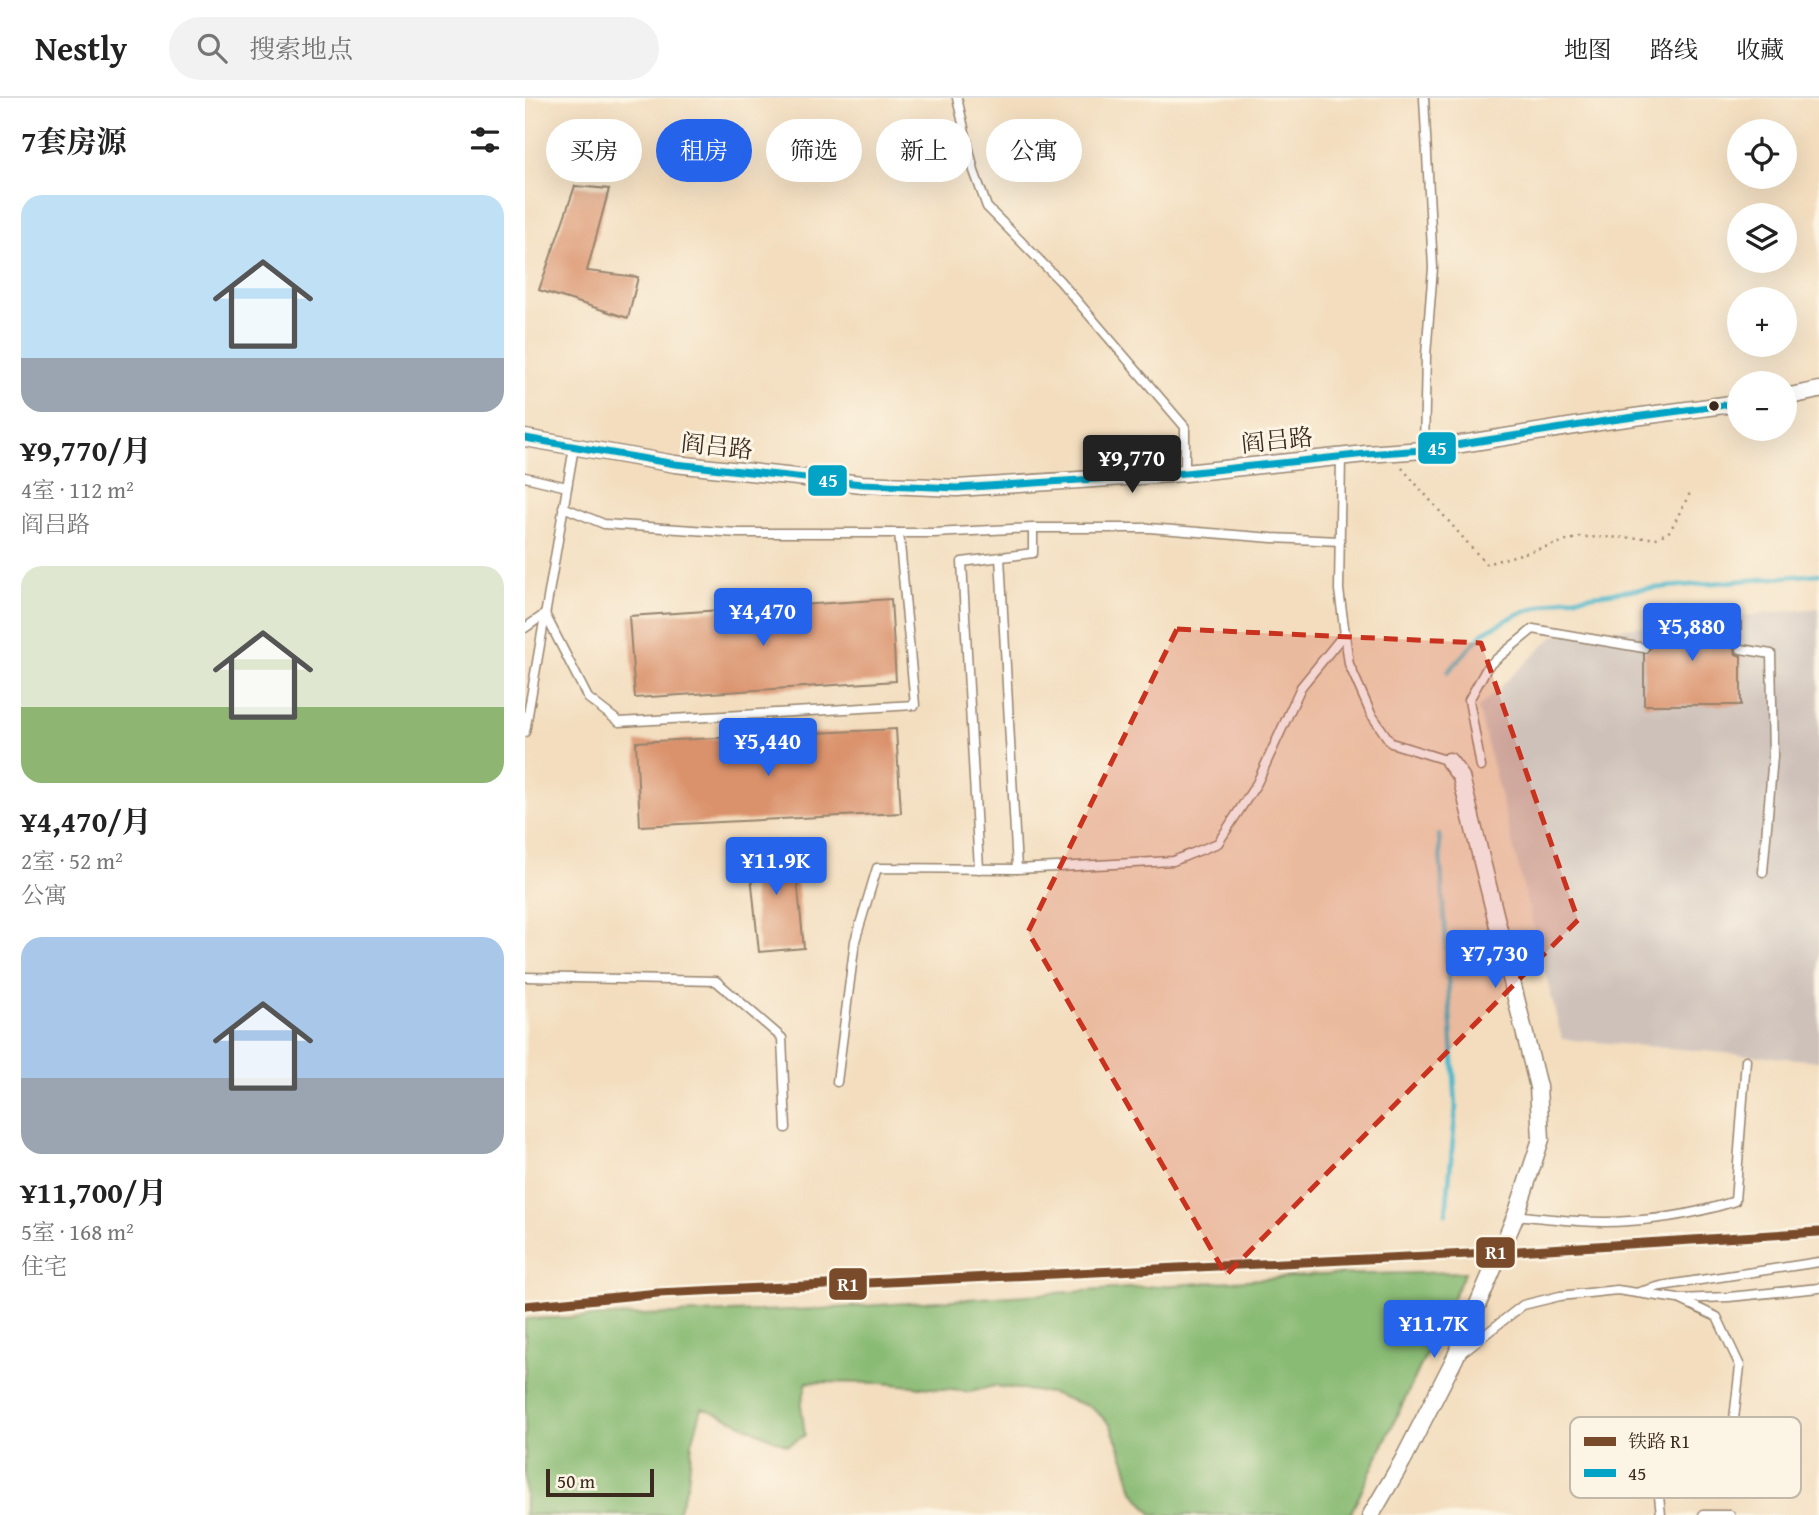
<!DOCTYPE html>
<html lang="zh">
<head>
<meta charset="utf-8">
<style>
  body { margin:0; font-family:"Gentium Book Plus","Noto Serif SC",serif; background:#f2f2f2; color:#222; height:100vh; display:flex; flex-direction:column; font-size:26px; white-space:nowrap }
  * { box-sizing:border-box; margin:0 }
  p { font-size:23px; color:#767676 }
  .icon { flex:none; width:38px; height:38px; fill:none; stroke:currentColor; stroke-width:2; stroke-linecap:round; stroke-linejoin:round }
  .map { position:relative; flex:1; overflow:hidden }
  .details { display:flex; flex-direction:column; background:#fff; width:525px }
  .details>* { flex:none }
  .hud { position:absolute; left:21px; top:21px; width:665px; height:63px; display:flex; gap:14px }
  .tools { position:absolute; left:1202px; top:21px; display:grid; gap:14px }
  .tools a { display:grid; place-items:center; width:70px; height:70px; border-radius:50%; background:#fff; box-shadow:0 7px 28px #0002; font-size:35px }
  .scale { position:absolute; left:21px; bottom:18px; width:108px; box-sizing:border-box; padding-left:7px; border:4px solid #3b2a1e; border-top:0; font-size:19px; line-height:24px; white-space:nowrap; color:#3b2a1e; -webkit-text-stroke:5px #fcf5e5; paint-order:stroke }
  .price { position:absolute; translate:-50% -60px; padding:0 16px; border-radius:7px; background:#2563eb; color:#fff; font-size:23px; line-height:46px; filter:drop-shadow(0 2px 4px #0008) }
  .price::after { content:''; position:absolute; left:50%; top:42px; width:21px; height:16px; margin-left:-10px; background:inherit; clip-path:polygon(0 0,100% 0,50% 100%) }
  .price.selected { background:#222; color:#fff }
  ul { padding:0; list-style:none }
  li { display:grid; align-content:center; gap:14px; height:371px; padding:0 21px }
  li span { display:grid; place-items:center; height:217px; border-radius:21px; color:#555 }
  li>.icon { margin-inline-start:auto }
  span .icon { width:126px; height:126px; fill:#fffc; stroke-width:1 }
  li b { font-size:30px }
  h2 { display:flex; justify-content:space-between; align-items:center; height:84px; padding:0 21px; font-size:30px }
  .pill { padding:0 24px; border-radius:32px; background:#fff; box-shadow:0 7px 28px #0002; font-size:24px; line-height:63px }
  .pill.selected { background:#2563eb; color:#fff }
  header { display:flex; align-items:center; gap:42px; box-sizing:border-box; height:98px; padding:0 35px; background:#fff; border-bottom:2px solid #e0e0e0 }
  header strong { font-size:33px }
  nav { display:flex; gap:38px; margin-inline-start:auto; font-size:24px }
  .search { width:490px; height:63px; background:#f2f2f2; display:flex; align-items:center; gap:18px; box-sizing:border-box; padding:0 24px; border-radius:38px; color:#767676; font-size:26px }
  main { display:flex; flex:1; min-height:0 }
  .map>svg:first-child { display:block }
  .industrial { fill:#cec1ba }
  .forest { fill:#8abb74; stroke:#627249; stroke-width:2 }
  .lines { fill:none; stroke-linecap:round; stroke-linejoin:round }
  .stream { stroke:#4db7ca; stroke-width:4.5 }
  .building { fill:#da926c }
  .lane-casing { stroke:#97846e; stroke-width:11 }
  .street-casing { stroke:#97846e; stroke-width:19 }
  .path { stroke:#97846e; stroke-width:2.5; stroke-dasharray:2 5; stroke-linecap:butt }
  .lane { stroke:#fff; stroke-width:8 }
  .street { stroke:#fff; stroke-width:16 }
  .bus-1-casing { stroke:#fcf5e5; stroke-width:12 }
  .bus-1 { stroke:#03a3c5; stroke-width:7 }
  .rail-1-casing { stroke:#fcf5e5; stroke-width:14 }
  .rail-1 { stroke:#7a4b2a; stroke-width:9 }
  .marked { fill:#c8321e; fill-opacity:0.2; stroke:#c8321e; stroke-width:5; stroke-dasharray:14 9; stroke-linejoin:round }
  .bus-dot { fill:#3b2a1e; stroke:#fcf5e5; stroke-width:2.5 }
  .labels { text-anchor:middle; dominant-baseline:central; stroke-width:6; stroke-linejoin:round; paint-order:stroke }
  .street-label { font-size:24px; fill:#3b2a1e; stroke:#fcf5e5 }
  .key { fill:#fcf5e5; stroke:#c2b8a9; stroke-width:2 }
  .key-label { font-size:19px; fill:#3b2a1e }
  .line-badge { stroke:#fcf5e5; stroke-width:2.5 }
  .badge-label { font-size:19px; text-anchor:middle; font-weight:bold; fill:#fff }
</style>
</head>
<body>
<header>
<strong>Nestly</strong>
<div class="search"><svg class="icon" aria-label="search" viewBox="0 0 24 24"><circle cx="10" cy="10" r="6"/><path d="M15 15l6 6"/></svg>搜索地点</div>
<nav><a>地图</a><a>路线</a><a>收藏</a></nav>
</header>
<main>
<section class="details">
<h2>7套房源<svg class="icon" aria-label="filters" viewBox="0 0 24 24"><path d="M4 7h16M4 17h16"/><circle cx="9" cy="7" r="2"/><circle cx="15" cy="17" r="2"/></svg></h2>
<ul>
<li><span style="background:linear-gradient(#bfe0f5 75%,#9aa5b1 0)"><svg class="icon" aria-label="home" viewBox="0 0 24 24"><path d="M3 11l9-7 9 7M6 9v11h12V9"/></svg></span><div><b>¥9,770/月</b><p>4室 · 112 m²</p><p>阎吕路</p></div></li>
<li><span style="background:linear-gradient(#dfe7d0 65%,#8fb573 0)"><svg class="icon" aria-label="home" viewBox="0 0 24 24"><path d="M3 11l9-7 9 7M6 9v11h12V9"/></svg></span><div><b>¥4,470/月</b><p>2室 · 52 m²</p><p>公寓</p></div></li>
<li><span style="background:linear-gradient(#a9c7e8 65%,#9aa5b1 0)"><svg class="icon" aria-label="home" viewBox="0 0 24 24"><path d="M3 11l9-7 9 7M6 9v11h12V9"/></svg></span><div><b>¥11,700/月</b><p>5室 · 168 m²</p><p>住宅</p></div></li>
</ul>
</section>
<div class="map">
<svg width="1294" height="1417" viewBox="0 0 1294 1417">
  <rect width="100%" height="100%" fill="#fcf5e5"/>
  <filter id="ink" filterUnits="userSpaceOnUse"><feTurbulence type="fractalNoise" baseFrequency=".0143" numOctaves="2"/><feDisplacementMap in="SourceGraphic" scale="14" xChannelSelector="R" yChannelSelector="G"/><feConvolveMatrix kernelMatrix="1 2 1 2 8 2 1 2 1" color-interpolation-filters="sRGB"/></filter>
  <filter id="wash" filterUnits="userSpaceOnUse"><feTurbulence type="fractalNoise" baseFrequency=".00686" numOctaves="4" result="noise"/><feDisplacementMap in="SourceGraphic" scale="28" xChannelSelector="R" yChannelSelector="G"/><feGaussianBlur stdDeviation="1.57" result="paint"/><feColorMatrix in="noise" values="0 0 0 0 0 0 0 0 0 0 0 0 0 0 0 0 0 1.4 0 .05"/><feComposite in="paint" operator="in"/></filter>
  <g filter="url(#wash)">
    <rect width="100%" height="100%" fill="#f3ddbe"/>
    <path class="industrial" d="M1294,510V963L1037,941L953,610L1030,537Z"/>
    <path class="forest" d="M940,1174L825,1417H628L608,1393L600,1363L585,1326L566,1309L525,1295L469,1288L445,1294L357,1285L282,1284L276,1307L280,1337L263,1347C233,1336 207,1319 177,1310L167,1345L163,1384L152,1417H0V1221L295,1211L795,1177Z"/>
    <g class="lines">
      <g class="stream">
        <path d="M923,574L959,534L993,516L1039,501L1107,492L1294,476"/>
        <path d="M914,737L931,1009L921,1116"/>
      </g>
    </g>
    <g id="blocks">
      <g class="building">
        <path d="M50,88L84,91L62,173L113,179L103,220L14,192Z"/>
        <path d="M366,501L371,583L110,600L104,518Z"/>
        <path d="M1120,521L1216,522V545L1211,546L1209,551L1211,556L1216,558V607H1119V556L1125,550L1124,545L1120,543Z"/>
        <path d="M371,631L376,715L115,728L111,644Z"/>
        <path d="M268,743L279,850L234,854L223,748Z"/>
      </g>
    </g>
  </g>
  <g filter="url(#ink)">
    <use href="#blocks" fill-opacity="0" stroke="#97846e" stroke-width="2"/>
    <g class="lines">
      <g class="lane-casing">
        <g id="lane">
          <path d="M432,0L449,73L462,109L535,183L660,329V375"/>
          <path d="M899,352L901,257L908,170L899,0"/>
          <path d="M816,358L814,492L824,566L846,616L866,645L924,663"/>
          <path d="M0,379L42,389"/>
          <path d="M38,409L79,426L213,435H409L508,430H624L747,440L815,443"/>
          <path d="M475,459L492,771"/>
          <path d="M0,530L20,516L63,600L94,624L390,607L374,435"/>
          <path d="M1216,551L1246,556L1248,658L1238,774"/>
          <path d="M0,634L49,349"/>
          <path d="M956,669L944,602L963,568L1008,531L1119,550"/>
          <path d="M454,771L437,464L508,455V430"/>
          <path d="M0,879L191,883L257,940L261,1030"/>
          <path d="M312,984L330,843L352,770L492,771L648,763L693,745L732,685L776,589L820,535"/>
          <path d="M991,1117C1028,1121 1067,1126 1104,1123C1140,1121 1177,1114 1210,1103L1221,962"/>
          <path d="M1114,1194L1136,1188L1294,1164"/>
          <path d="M935,1256L998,1207L1035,1198L1092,1192L1153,1201L1204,1199L1294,1190"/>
          <path d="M1136,1417L1133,1389L1144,1376L1180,1365L1209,1321L1215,1268L1192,1219L1156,1202"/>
          <path d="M1178,1417H1205"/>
        </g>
      </g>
      <g class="street-casing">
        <g id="street">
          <path d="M1260,299L1294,292"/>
          <path d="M0,340L150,366L337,386L432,390L660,375L841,356L899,352L1087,322L1214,305"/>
          <path d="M846,1417L878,1362L930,1260L991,1117L1016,1041L1013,989L936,679L924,663"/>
        </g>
      </g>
      <path class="path" d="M877,370L961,466L1055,439L1131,440L1145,433L1165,395"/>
      <use href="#lane" class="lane"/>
      <use href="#street" class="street"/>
      <g class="bus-1-casing">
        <path id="bus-1" d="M0,340L150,366L337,386L432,390L660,375L841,356L899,352L1087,322L1214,305"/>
      </g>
      <use href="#bus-1" class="bus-1"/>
      <g class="rail-1-casing">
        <path id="rail-1" d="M0,1208L133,1195L944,1156L1294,1134"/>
      </g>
      <use href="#rail-1" class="rail-1"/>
    </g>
  </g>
  <path class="marked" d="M652,531L956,545L1053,822L701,1177L503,834Z"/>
  <circle class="bus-dot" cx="1189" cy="308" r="6"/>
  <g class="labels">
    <g class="street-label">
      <text transform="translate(752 342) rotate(-6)">阎吕路</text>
      <text transform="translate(192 348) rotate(6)">阎吕路</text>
    </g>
  </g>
  <rect x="1045" y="1319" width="231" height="81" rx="10" class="key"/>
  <rect x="1059" y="1339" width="32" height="9" fill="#7a4b2a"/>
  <rect x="1059" y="1371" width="32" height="8" fill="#03a3c5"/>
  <g class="key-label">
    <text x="1103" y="1350">铁路 R1</text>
    <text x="1103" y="1382">45</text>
  </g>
  <g class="line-badge">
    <rect x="892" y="333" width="40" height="34" rx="7" fill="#03a3c5"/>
    <rect x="282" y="366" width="41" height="33" rx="7" fill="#03a3c5"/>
    <rect x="950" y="1138" width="41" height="33" rx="7" fill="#7a4b2a"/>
    <rect x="303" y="1169" width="40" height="34" rx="7" fill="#7a4b2a"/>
  </g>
  <g class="badge-label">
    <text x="912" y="357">45</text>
    <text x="303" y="389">45</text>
    <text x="971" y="1161">R1</text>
    <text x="323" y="1193">R1</text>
  </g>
</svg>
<div class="tools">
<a><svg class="icon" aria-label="locate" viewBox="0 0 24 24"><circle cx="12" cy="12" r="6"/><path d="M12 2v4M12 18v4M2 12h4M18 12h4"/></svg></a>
<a><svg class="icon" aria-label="layers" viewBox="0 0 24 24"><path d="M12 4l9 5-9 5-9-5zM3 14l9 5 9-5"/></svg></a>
<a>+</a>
<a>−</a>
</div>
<div class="scale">50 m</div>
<b class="price selected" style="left:607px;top:397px">¥9,770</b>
<b class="price" style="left:238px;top:550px">¥4,470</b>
<b class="price" style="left:1167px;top:565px">¥5,880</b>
<b class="price" style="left:243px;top:680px">¥5,440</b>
<b class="price" style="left:251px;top:799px">¥11.9K</b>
<b class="price" style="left:970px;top:892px">¥7,730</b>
<b class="price" style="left:909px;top:1262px">¥11.7K</b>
<div class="hud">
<a class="pill">买房</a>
<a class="pill selected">租房</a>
<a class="pill">筛选</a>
<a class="pill">新上</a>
<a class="pill">公寓</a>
</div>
</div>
</main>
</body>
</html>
